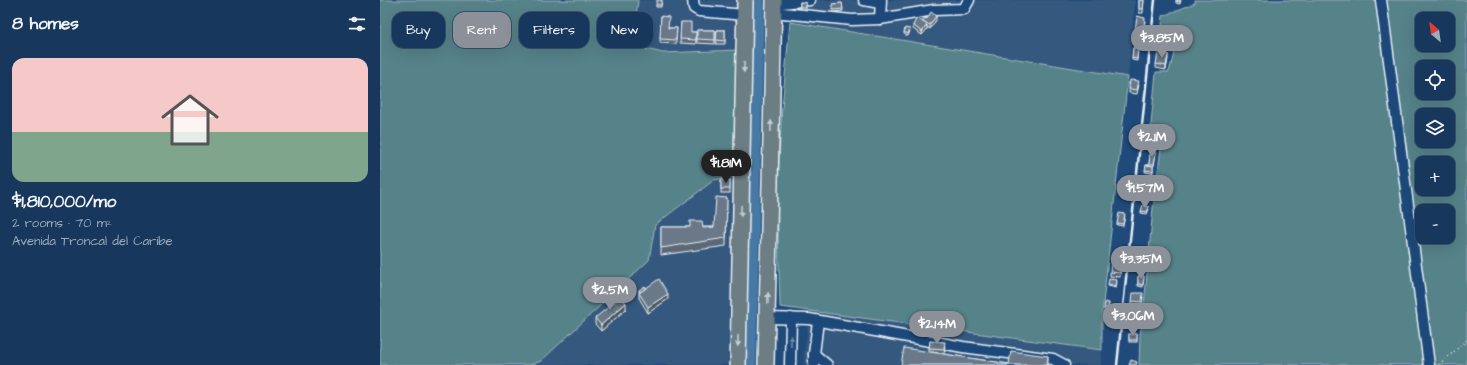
<!DOCTYPE html>
<html lang="en">
<head>
<meta charset="utf-8">
<style>
  body { margin:0; font-family:"Architects Daughter",sans-serif; background:#203f62; color:#f1f3f6; height:100vh; display:flex; flex-direction:column; font-size:15px; white-space:nowrap }
  * { box-sizing:border-box; margin:0 }
  p { font-size:13px; color:#9eacbb }
  .icon { flex:none; width:22px; height:22px; fill:none; stroke:currentColor; stroke-width:2; stroke-linecap:round; stroke-linejoin:round }
  .map { position:relative; flex:1; overflow:hidden }
  .sheet { display:flex; flex-direction:column; background:#17385c; width:380px }
  .sheet>* { flex:none }
  .hud { position:absolute; left:12px; top:12px; width:380px; height:36px; display:flex; gap:8px }
  .needle { width:26px; rotate:331deg }
  .controls { position:absolute; left:1035px; top:12px; display:grid; gap:8px }
  .controls a { display:grid; place-items:center; width:40px; height:40px; border-radius:8px; background:#17385c; box-shadow:0 4px 16px #0002,0 0 0 1px #365272; font-size:20px }
  .price { position:absolute; translate:-50% -34px; padding:0 9px; border-radius:14px; background:#8c9099; color:#fff; font-size:13px; line-height:26px; filter:drop-shadow(0 1px 2px #0008) }
  .price::after { content:''; position:absolute; left:50%; top:24px; width:12px; height:9px; margin-left:-6px; background:inherit; clip-path:polygon(0 0,100% 0,50% 100%) }
  .price.on { background:#222; color:#fff }
  ul { padding:0; list-style:none }
  li { display:grid; align-content:center; gap:8px; height:212px; padding:0 12px }
  li span { display:grid; place-items:center; height:124px; border-radius:12px; color:#555 }
  li>.icon { margin-inline-start:auto }
  span .icon { width:72px; height:72px; fill:#fffc; stroke-width:1 }
  li b { font-size:17px }
  h2 { display:flex; justify-content:space-between; align-items:center; height:48px; padding:0 12px; font-size:17px }
  .chip { padding:0 14px; border-radius:12px; background:#17385c; box-shadow:0 4px 16px #0002,0 0 0 1px #365272; font-size:14px; line-height:36px }
  .chip.on { background:#8c9099; color:#fff }
  main { display:flex; flex:1; min-height:0 }
  .map>svg:first-child { display:block }
  .built { fill:#36587e }
  .green { fill:#578289; stroke:#a0bac0; fill-rule:evenodd }
  .lines { fill:none; stroke-linecap:round; stroke-linejoin:round }
  .river { stroke:#4779a4; stroke-width:14 }
  .minor-casing { stroke:#e8f1f8; stroke-width:13 }
  .highway-casing { stroke:#e8f1f8; stroke-width:18 }
  .path { stroke:#e8f1f8; stroke-width:1.5; stroke-dasharray:1 3; stroke-linecap:butt }
  .minor { stroke:#1f4a7a; stroke-width:10 }
  .highway { stroke:#6d7d84; stroke-width:15 }
  .rail { stroke:#e8f1f8; stroke-width:2.5 }
  .wall { fill:#5b6775; stroke:#e8f1f8 }
  .shaded-wall { fill:#4a545f; stroke:#e8f1f8 }
  .building { fill:#6a7888; stroke:#e8f1f8 }
  .oneway { fill:#c3ced5 }
  .oneway2 { fill:#6f8dac }
</style>
</head>
<body>
<main>
<section class="sheet">
<h2>8 homes<svg class="icon" aria-label="filters" viewBox="0 0 24 24"><path d="M4 7h16M4 17h16"/><circle cx="9" cy="7" r="2"/><circle cx="15" cy="17" r="2"/></svg></h2>
<ul>
<li><span style="background:linear-gradient(#f6c9c9 60%,#7fa58c 0)"><svg class="icon" aria-label="home" viewBox="0 0 24 24"><path d="M3 11l9-7 9 7M6 9v11h12V9"/></svg></span><div><b>$1,810,000/mo</b><p>2 rooms · 70 m²</p><p>Avenida Troncal del Caribe</p></div></li>
</ul>
</section>
<div class="map">
<svg width="1087" height="365" viewBox="0 0 1087 365">
  <rect width="100%" height="100%" fill="#1f4a7a"/>
  <filter id="ink" filterUnits="userSpaceOnUse"><feTurbulence type="fractalNoise" baseFrequency=".025" numOctaves="2"/><feDisplacementMap in="SourceGraphic" scale="8" xChannelSelector="R" yChannelSelector="G"/><feConvolveMatrix kernelMatrix="1 2 1 2 8 2 1 2 1" color-interpolation-filters="sRGB"/></filter>
  <g filter="url(#ink)">
    <g class="built">
      <path d="M258,0H360L358,50L283,53L253,46Z"/>
      <path d="M410,0H755L748,77L410,22Z"/>
      <path d="M355,176L348,365H150L161,361L269,260L275,226L334,180Z"/>
      <path d="M430,311L722,350L721,365H424V353Z"/>
    </g>
    <g class="green">
      <path d="M0,0H258L253,46L283,53L358,50L355,176L334,180L275,225L269,260L161,361L150,365H0Z"/>
      <path d="M815,0H1087V365H759L760,334L763,317L773,208L782,141L770,135L776,72H789L794,53L779,50L783,16L815,3ZM1042,19H1068V45H1042ZM1042,67H1068V93H1042ZM1042,115H1068V141H1042ZM1042,163H1068V189H1042ZM1042,211H1068V237H1042Z"/>
      <path d="M410,22L748,77L722,313V350L400,307L397,194L402,108Z"/>
    </g>
    <g class="lines">
      <path class="river" d="M369,365L377,0"/>
      <g class="minor-casing">
        <g id="minor">
          <path d="M313,0L314,8L319,11L365,15"/>
          <path d="M484,0L500,3"/>
          <path d="M1001,0L1049,365"/>
          <path d="M393,4L430,0"/>
          <path d="M393,12L472,20L500,19L554,10L584,9L589,0"/>
          <path d="M500,19L501,0"/>
          <path d="M387,318L429,319L583,347L673,359L684,365"/>
          <path d="M434,354L447,365"/>
          <path d="M410,365L411,318"/>
          <path d="M434,365V354L438,321"/>
        </g>
      </g>
      <g class="highway-casing">
        <g id="highway">
          <path d="M358,365L365,0"/>
          <path d="M386,365L394,0"/>
        </g>
      </g>
      <path class="path" d="M1059,365L1087,340"/>
      <use href="#minor" class="minor"/>
      <use href="#highway" class="highway"/>
      <path class="rail" d="M737,365L775,0"/>
    </g>
    <g class="wall">
      <path d="M282,0L281,7H276V5Z"/>
      <path d="M759,0H764L763,13H759Z"/>
      <path d="M796,0H801L800,4L796,3Z"/>
      <path d="M420,2L426,3V9H420Z"/>
      <path d="M462,3L463,11L453,12V4Z"/>
      <path d="M281,16L289,28H297L296,44L280,43Z"/>
      <path d="M547,19L556,20L550,29L547,27V29L542,35L533,29V25L543,22V21Z"/>
      <path d="M765,21L763,36L755,35V31Z"/>
      <path d="M301,22L311,32H316V44L300,43Z"/>
      <path d="M317,30H335V44L317,43Z"/>
      <path d="M337,30H345V44H336Z"/>
      <path d="M530,31L528,36L524,34V32Z"/>
      <path d="M756,37H761L760,49H758L757,61L752,60L753,48H754Z"/>
      <path d="M788,58L786,70L776,68V64Z"/>
      <path d="M759,85L757,94L749,93V89Z"/>
      <path d="M770,137L779,138L778,144H770Z"/>
      <path d="M770,152L776,153L774,166H773V173L765,172L766,165H769Z"/>
      <rect x="341" y="180" width="9" height="13"/>
      <path d="M347,198L346,246L281,255V227H334Z"/>
      <path d="M769,209L767,214L761,213V211Z"/>
      <path d="M745,216L743,226L737,225V223Z"/>
      <path d="M741,267L740,277L730,276V272Z"/>
      <path d="M758,276H764L763,287L758,286Z"/>
      <path d="M737,282L736,288L728,286V284Z"/>
      <path d="M266,288L288,299L268,313L259,298V290Z"/>
      <path d="M763,297L762,306L752,305V301Z"/>
      <path d="M729,303L728,310H724V308Z"/>
      <path d="M246,309L221,331L215,324V318Z"/>
      <path d="M750,322H755L754,329H750Z"/>
      <rect x="749" y="334" width="8" height="8"/>
      <path d="M565,346L564,353L551,352L629,364L668,356V365H521L549,352V348Z"/>
    </g>
    <g class="shaded-wall">
      <path d="M556,16V20L550,29V25Z"/>
      <path d="M547,25V29L542,35V32Z"/>
      <path d="M788,54V58L786,70V66Z"/>
      <path d="M288,294V299L268,313V307Z"/>
      <path d="M246,303V309L221,331V325Z"/>
    </g>
    <g class="building">
      <path d="M277,0H282L281,5H276Z"/>
      <path d="M759,0H764L763,9H759Z"/>
      <path d="M796,0H800V2L796,1Z"/>
      <path d="M420,2L426,3V7H420Z"/>
      <path d="M462,3L463,9L453,10V4Z"/>
      <path d="M551,12L556,16L550,25L543,21L545,18L547,19Z"/>
      <path d="M281,16L289,17L288,28H297L296,40L280,39Z"/>
      <path d="M757,16L765,18L763,32L755,31Z"/>
      <path d="M537,18L547,25L542,32L533,25Z"/>
      <path d="M301,22H311V32H316V40L300,39Z"/>
      <path d="M525,28L530,29L528,34L524,32Z"/>
      <path d="M317,30H335V40L317,39Z"/>
      <path d="M337,30H345V41L336,40Z"/>
      <path d="M756,37H761L760,47H754Z"/>
      <path d="M753,48H758L757,59L752,58Z"/>
      <path d="M778,52L788,54L786,66L776,64Z"/>
      <path d="M750,80L759,81L757,90L749,89Z"/>
      <path d="M770,137L779,138L778,142H770Z"/>
      <path d="M770,152L776,153L774,164H769Z"/>
      <path d="M766,165L773,166V171L765,170Z"/>
      <rect x="341" y="180" width="9" height="9"/>
      <path d="M336,197L347,198L346,238L281,248V227H310V221H322L323,228L334,227Z"/>
      <path d="M763,205L769,207L767,212L761,211Z"/>
      <path d="M739,213L745,214L743,224L737,223Z"/>
      <path d="M731,262L741,263L740,273L730,272Z"/>
      <path d="M758,276H764L763,285L758,284Z"/>
      <path d="M279,279L288,294L268,307L259,293Z"/>
      <path d="M729,279L737,280L736,286L728,284Z"/>
      <path d="M265,286L266,288L260,292L259,290Z"/>
      <path d="M753,293H763L762,302L752,301Z"/>
      <path d="M241,297L246,303L221,325L215,318Z"/>
      <path d="M725,302L729,303L728,308H724Z"/>
      <rect x="751" y="311" width="2" height="5"/>
      <path d="M750,322H755L754,327H750Z"/>
      <rect x="749" y="334" width="8" height="6"/>
      <path d="M550,341L565,342L564,349L549,348Z"/>
      <path d="M524,348L629,364L631,351L668,356L667,365H521Z"/>
      <path d="M751,360L757,362L756,365H749Z"/>
    </g>
    <defs><path id="oneway-solid" d="M-6-.8H1V-3.2L6.5 0L1 3.2V.8H-6Z"/></defs>
    <g class="oneway">
      <use href="#oneway-solid" transform="translate(364 67) rotate(91)"/>
      <use href="#oneway-solid" transform="translate(391 126) rotate(-89)"/>
      <use href="#oneway-solid" transform="translate(361 211) rotate(91)"/>
      <use href="#oneway-solid" transform="translate(388 298) rotate(-89)"/>
      <use href="#oneway-solid" transform="translate(358 341) rotate(91)"/>
    </g>
    <use class="oneway2" href="#oneway-solid" transform="translate(411 341) rotate(-89)"/>
  </g>
</svg>
<div class="controls">
<a><svg class="needle" viewBox="-14 -14 28 28"><path d="M0-13l5 13h-10z" fill="#e53935"/><path d="M0 13l5-13h-10z" fill="#9eacbb"/></svg></a>
<a><svg class="icon" aria-label="locate" viewBox="0 0 24 24"><circle cx="12" cy="12" r="6"/><path d="M12 2v4M12 18v4M2 12h4M18 12h4"/></svg></a>
<a><svg class="icon" aria-label="layers" viewBox="0 0 24 24"><path d="M12 4l9 5-9 5-9-5zM3 14l9 5 9-5"/></svg></a>
<a>+</a>
<a>−</a>
</div>
<b class="price" style="left:782px;top:59px">$3.85M</b>
<b class="price" style="left:772px;top:158px">$2.1M</b>
<b class="price on" style="left:346px;top:184px">$1.81M</b>
<b class="price" style="left:765px;top:209px">$1.57M</b>
<b class="price" style="left:761px;top:280px">$3.35M</b>
<b class="price" style="left:230px;top:311px">$2.5M</b>
<b class="price" style="left:753px;top:337px">$3.06M</b>
<b class="price" style="left:557px;top:345px">$2.14M</b>
<div class="hud">
<a class="chip">Buy</a>
<a class="chip on">Rent</a>
<a class="chip">Filters</a>
<a class="chip">New</a>
</div>
</div>
</main>
</body>
</html>
